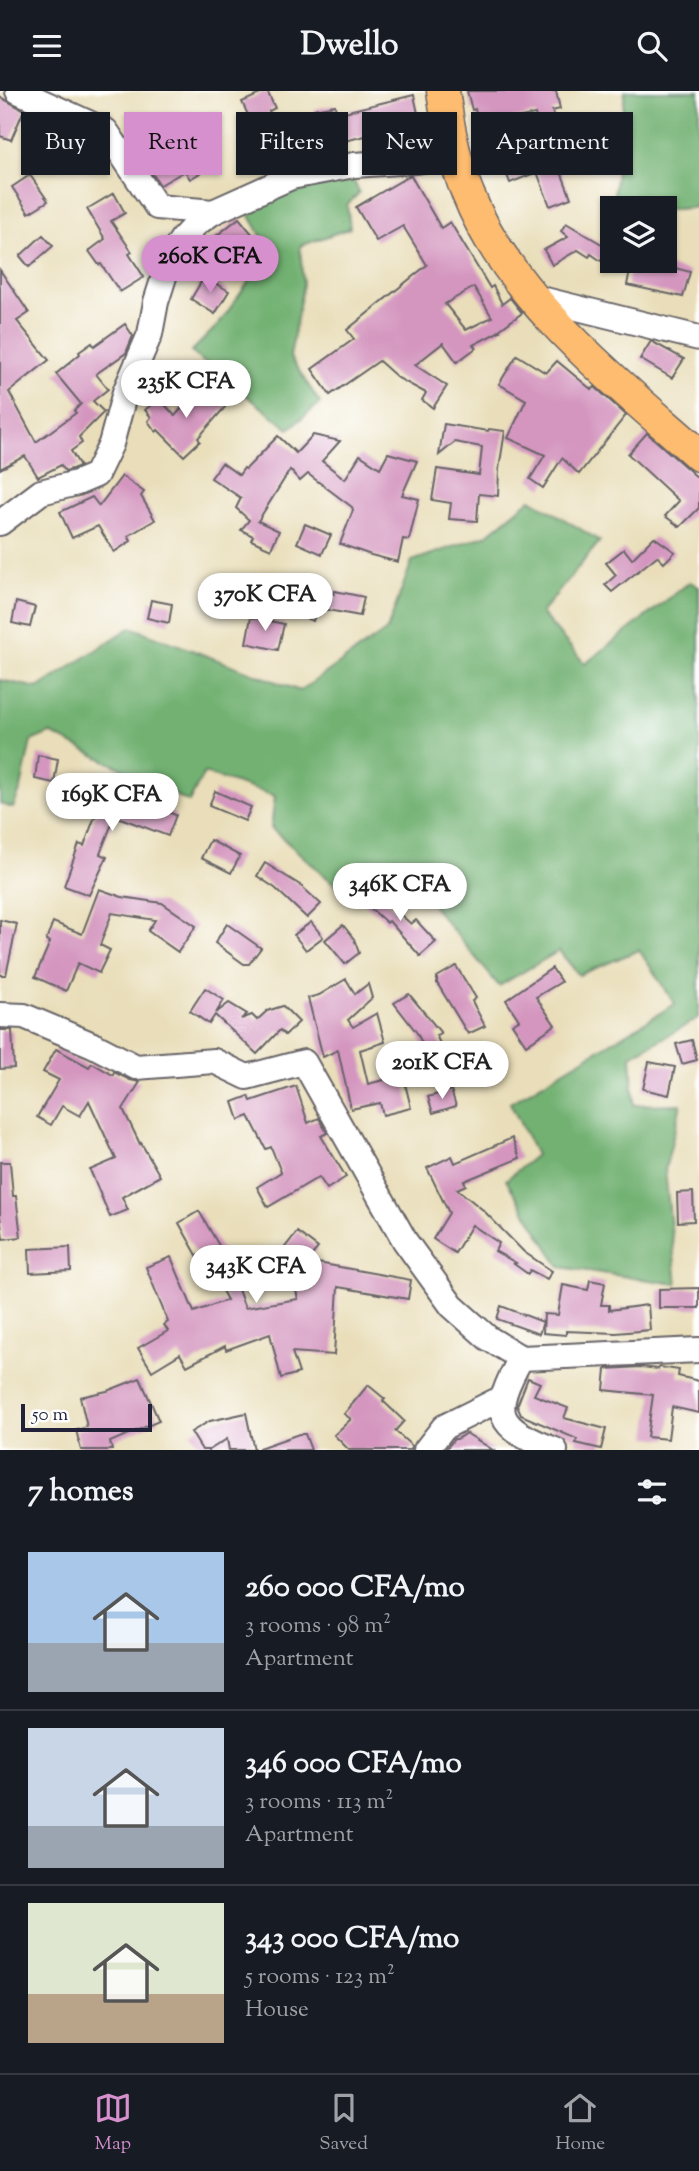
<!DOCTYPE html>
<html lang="en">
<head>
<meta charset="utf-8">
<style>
  body { margin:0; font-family:"Sorts Mill Goudy",serif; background:#20242c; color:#f1f3f6; height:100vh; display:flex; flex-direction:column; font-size:26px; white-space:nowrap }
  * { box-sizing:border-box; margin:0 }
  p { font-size:23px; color:#9ea1a6 }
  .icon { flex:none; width:38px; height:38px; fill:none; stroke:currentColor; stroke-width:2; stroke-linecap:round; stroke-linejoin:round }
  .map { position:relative; height:1359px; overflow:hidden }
  .sheet { display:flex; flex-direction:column; background:#171b24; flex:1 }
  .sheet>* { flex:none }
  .top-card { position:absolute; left:21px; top:21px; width:658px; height:63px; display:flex; gap:14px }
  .tools { position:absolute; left:600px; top:105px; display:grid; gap:14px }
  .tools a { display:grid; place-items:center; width:77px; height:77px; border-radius:0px; background:#171b24; box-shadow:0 2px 5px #0004; font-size:35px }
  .scale { position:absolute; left:21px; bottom:18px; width:131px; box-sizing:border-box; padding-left:7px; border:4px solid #22223b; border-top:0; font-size:19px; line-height:24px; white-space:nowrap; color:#22223b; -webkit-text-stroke:5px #fff; paint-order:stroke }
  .price { position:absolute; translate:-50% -60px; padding:0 16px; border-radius:24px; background:#fff; color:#222; font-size:23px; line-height:46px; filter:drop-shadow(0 2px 4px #0008) }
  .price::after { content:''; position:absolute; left:50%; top:42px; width:21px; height:16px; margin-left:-10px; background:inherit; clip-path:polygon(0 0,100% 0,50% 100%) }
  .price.active { background:#d690ce; color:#111 }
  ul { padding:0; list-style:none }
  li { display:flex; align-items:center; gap:21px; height:175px; padding:0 28px }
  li+li { border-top:2px solid #363941 }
  li span { display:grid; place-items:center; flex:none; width:196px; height:140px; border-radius:0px; color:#555 }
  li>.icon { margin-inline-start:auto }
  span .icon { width:84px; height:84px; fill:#fffc; stroke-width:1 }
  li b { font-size:30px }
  h2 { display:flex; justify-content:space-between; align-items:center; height:84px; padding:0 28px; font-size:30px }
  .pill { padding:0 24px; border-radius:0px; background:#171b24; box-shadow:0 2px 5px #0004; font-size:24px; line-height:63px }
  .pill.active { background:#d690ce; color:#111 }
  header { display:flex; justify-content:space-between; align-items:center; height:91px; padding:0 28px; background:#171b24; font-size:32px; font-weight:700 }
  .menu { display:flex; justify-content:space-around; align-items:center; height:98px; border-top:2px solid #363941; background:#171b24; font-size:19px; color:#9ea1a6 }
  .menu a { display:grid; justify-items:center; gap:4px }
  .menu .active { color:#d690ce }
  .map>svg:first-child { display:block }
  .forest { fill:#72b172; stroke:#4a6a56; stroke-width:2 }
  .building { fill:#d496bf; fill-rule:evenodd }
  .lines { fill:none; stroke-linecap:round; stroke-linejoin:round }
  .minor-casing { stroke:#686467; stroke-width:28 }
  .major-casing { stroke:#686467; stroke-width:35 }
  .minor { stroke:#fff; stroke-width:24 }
  .major { stroke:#fdbc6f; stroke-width:32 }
</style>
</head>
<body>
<header><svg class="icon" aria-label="menu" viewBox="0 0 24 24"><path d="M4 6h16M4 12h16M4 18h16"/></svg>Dwello<svg class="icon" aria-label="search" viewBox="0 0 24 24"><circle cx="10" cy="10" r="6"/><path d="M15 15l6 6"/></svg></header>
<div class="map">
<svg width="699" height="1359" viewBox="0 0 699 1359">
  <rect width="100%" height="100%" fill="#fff"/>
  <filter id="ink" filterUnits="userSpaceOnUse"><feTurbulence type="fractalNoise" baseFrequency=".0143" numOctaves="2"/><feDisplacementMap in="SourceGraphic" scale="14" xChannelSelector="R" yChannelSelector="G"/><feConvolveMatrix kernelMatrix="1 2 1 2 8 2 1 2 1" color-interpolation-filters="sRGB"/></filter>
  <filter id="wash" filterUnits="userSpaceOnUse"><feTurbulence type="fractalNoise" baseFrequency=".00686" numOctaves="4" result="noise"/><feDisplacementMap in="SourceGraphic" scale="28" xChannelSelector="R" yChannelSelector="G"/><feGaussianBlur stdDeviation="1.57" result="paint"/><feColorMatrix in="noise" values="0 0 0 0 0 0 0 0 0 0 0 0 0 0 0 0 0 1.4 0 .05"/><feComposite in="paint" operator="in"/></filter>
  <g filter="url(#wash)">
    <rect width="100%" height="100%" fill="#e9deb9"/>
    <g class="forest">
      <path d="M625,0H699V116L665,119L612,117V123Z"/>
      <path d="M352,85L359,102L347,114L350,137L300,155L303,193L290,266L320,312L289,338L191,261L219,233L270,160L245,116Z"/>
      <path d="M531,408L600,450L541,522L585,573L690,491L699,496V927L631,965L634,1014L681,1013L665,1079L677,1193L560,1176L506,1089L536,1064L510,1012L675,913L639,859L579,884L559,860L499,895L395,769L340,798L271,737L275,705L204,682L189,711L50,642L31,650L21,697L13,717L0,713V589L38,597L131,536L300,600L387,539L412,470L487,444Z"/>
    </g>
    <g id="blocks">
      <g class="building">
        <path d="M267,0L275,17L269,20L284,59L267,65L242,11Z"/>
        <path d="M467,0H556L560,18L552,20L569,75L560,78L571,107L550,115L537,81L510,92L500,65L543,49L535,23L479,35L475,18L472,19Z"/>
        <path d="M414,4L420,32L340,51L342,60L321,63L314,18L335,14L336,23Z"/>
        <path d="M0,6L24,19L11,49L0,45Z"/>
        <path d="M192,33L195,38L201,35L215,60L204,69L209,77L190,88L185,80L160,94L144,70L183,49L178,40Z"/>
        <path d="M30,84L48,110L29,122L12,96Z"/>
        <path d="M409,85H411L441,137L450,131L490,197L493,195L502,213L510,207L522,222L499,239L500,240L473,254L476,257L457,271L443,252L415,274L447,295L433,317L422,309L426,302L398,287L379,270L330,304L312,278L354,248L347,239L427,174L403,135L376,150L356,116ZM474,196L492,226L466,239L445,213Z"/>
        <path d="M114,102L125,122L111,130L132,161L129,163L144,186L120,201L101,173L99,174L89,160L105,148L87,118Z"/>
        <path d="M239,127L258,150L229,173L210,150Z"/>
        <path d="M566,132L610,158L601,170L591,163L589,166L578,159L552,174L544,159L568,146L561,140Z"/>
        <path d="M43,144L53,155L29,176L20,165Z"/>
        <path d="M664,174L690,181L683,206L627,194L631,175L662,182Z"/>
        <path d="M0,179L29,222L17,230L49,269L9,301L36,351L76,322L74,320L81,313L56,283L80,263L79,261L92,252L94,255L125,233L133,245L126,262L96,283L108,298L93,310L104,321L79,346L82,352L71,360L80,375L72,378L65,380L61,374L38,386L25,365L0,378Z"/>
        <path d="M204,186L229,200L215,223L191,208Z"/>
        <path d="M651,250L684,268L672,287L640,268Z"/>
        <path d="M517,264L546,282L557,270L592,299L595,296L626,324L579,383L562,367L543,397L530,388L545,364L508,347L526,309L499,293Z"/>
        <path d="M201,295L226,315L198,347L200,350L184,365L158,339L156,341L148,330L151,326L145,319L159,307L175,325Z"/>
        <path d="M444,333L488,340L489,338L505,340L499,378L498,405L479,403L477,430L449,428L451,412L432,409L437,378L479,384L482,356L455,351L439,364Z"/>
        <path d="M647,342L699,388V417L680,436L665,425L679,410L628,363Z"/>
        <path d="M313,344L340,350L322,370L345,388L360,364L380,377L388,362L417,370L402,404L419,408L409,449L403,448L398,471L371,464L340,453L353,419L352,416L308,383L300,390L290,379L258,430L279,440L271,458L251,449L253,445L241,439L249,429L236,417L241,407L211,387L222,372L239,384L244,377L246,378L278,345L296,362Z"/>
        <path d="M122,385L144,401L141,405L155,429L128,445L131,450L114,461L98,435L72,447L60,421L92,406L99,415Z"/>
        <path d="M305,433L331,444L322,463L297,452Z"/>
        <path d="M654,446L675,461L664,472L657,465L612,501L605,494L616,484L606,472L624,458L632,468Z"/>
        <path d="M306,492L334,503L335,500L364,506L360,525L317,517L313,530L294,523Z"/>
        <path d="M151,509L172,513L169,532L147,527Z"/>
        <path d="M16,511L35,516L30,536L12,532Z"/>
        <path d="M251,526L284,533L278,559L246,552Z"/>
        <path d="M38,664L58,668L54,692L35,688Z"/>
        <path d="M107,688L127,696L124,705L176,724L168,745L115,725L100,763L107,766L89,804L64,795L79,753L84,755L98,717L95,716Z"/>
        <path d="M215,700L251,716L245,730L209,715Z"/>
        <path d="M210,749L240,765L231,782L201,767Z"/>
        <path d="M265,772L300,794L321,813L307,827L275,797L257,785Z"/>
        <path d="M371,797L411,833L416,829L436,851L420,865L389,830L387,832L361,809Z"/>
        <path d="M99,798L122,806L162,812L196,835L178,861L148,840L155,829L112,822L100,854L110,859L99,882L78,872L66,900L35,886L50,851L46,849L53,831L82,843Z"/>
        <path d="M0,829L17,833L6,884H0Z"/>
        <path d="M311,831L323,846L306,859L294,844Z"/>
        <path d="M227,833L261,857L249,873H244L215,852Z"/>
        <path d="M343,834L354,848L359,862L345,873L325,849Z"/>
        <path d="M456,875L476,907L472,910L485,935L468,943L437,892V886Z"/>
        <path d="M552,877L561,891L536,906L555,934L526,954L512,933L519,929L506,909Z"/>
        <path d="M346,888L355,903L368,893L372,907L348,929L353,936L377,922L385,951L360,959L368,993L403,984L411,1017L383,1024L380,1012L351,1018L338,959L323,966L308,907L319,904Z"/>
        <path d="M205,897L224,909L216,922L229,912L247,923L241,928L252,924L257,929L267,920L283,915L299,931L285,944L280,939L257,963L215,924L209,933L190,920Z"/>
        <path d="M409,903L441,942L436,944L456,987L442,993L417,942L394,912Z"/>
        <path d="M0,939H12L14,977L0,978Z"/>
        <path d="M692,949L697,969L682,973L676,953Z"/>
        <path d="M56,958L89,976L92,972L113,984L114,981L130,989L140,991L123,1018L140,1053L141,1052L160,1085L122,1106L128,1119L110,1126L90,1079L116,1068L89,1010L80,1025L62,1015L51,1034L37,1026L59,989L43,981Z"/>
        <path d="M649,971L675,976L669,1004L643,998Z"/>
        <path d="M296,995L308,1032L319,1027L327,1042L321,1045L346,1086L327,1098L319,1086L268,1116L257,1096L281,1081L271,1056L266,1058L249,1025L239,1029L233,1011L249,1005L251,1010Z"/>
        <path d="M451,999L456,1015L433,1022L428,1006Z"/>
        <path d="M512,1047L520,1067L464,1090L466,1094L457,1098L483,1119L524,1161L552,1180L547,1188L530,1179L528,1183L514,1173L516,1172L495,1160L499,1152L472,1134L455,1162L433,1148L449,1122L427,1077L452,1065L455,1072Z"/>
        <path d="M0,1071H10L13,1105H16L21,1146L3,1148L0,1124Z"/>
        <path d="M693,1101L694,1130L678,1131L677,1102Z"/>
        <path d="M199,1120L229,1172L231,1171L239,1186L234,1188L245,1217L298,1208L292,1182L275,1169L297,1141L318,1157L307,1170L411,1189L408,1208L338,1196L334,1264L292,1261L299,1282L281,1287L270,1243L226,1259L225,1255L187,1275L180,1263L152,1280L138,1257L168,1240L164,1234L168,1231L146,1176L171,1166L194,1221L227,1209L203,1164L198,1166L179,1132Z"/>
        <path d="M70,1156L71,1180L30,1182L29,1158Z"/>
        <path d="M590,1189L605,1192L601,1214H609V1219L648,1214L650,1239L616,1242L566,1240V1244L543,1242L544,1223L558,1224L563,1194L588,1199Z"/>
        <path d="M699,1197V1217H659V1198Z"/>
        <path d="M501,1215L543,1231L539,1243L497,1228Z"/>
        <path d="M641,1276L658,1278L660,1276L679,1279L678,1285L699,1290V1322L672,1316L668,1348L647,1346L653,1304L604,1299L606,1278Z"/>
        <path d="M140,1287L159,1330L110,1351L112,1359H81L76,1339L87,1336L80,1306L107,1300Z"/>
        <path d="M528,1287L540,1292L534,1304L568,1317L564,1327L606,1338L601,1358L576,1352L577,1348L521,1324L517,1315Z"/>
        <path d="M368,1294L385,1308L383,1310L404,1330L395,1340L412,1355L411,1359H349L334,1344L351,1328L344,1323Z"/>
        <path d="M246,1322L254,1359H229L227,1348L209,1359H202L191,1341L210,1330Z"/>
        <path d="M466,1342L493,1359H445L454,1348H457Z"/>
        <path d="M299,1343H305L311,1359H259V1357Z"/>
      </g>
    </g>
  </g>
  <g filter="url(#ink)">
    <use href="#blocks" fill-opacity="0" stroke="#686467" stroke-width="2"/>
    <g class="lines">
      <g class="minor-casing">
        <g id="minor">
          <path d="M18,0L106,40L157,116L213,121"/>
          <path d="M533,206L699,247"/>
          <path d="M0,432L41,401L77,392L96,384L111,353L125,301L150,243L156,211L170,167L182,148L196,133L213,121L291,86L354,74L414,70L455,65"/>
          <path d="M0,924L24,925L93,954L136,976L214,970L247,986L304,971L405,1150L452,1215L488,1247L521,1267L699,1259"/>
          <path d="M521,1267C490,1323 495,1336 555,1359"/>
          <path d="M426,1359L444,1336L502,1307"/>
        </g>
      </g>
      <g class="major-casing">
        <path id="major" d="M443,0C448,35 454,70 468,103C509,207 617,291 699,364"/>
      </g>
      <use href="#minor" class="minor"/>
      <use href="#major" class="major"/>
    </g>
  </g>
</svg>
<div class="tools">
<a><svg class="icon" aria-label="layers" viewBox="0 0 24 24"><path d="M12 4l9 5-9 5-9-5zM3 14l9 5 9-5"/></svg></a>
</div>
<div class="scale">50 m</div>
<b class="price active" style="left:210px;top:204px">260K CFA</b>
<b class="price" style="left:186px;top:329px">235K CFA</b>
<b class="price" style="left:265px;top:542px">370K CFA</b>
<b class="price" style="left:112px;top:742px">169K CFA</b>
<b class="price" style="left:400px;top:832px">346K CFA</b>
<b class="price" style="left:442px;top:1010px">201K CFA</b>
<b class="price" style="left:256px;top:1214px">343K CFA</b>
<div class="top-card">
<a class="pill">Buy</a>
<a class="pill active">Rent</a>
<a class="pill">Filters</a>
<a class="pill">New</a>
<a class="pill">Apartment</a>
</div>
</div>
<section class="sheet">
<h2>7 homes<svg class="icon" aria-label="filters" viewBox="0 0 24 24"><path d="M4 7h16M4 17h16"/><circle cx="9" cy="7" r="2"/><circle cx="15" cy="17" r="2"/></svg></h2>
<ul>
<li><span style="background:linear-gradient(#a9c7e8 65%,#9aa5b1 0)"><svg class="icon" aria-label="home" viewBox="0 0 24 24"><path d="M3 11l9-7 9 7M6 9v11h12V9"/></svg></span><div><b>260 000 CFA/mo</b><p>3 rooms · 98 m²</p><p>Apartment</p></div></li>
<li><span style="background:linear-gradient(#c9d6e8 70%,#9aa5b1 0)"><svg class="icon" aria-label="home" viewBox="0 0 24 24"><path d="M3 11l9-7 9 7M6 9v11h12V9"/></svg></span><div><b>346 000 CFA/mo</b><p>3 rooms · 113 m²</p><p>Apartment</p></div></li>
<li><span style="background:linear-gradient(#dfe7d0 65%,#b9a48a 0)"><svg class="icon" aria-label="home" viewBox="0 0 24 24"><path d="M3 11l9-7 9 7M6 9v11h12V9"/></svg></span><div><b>343 000 CFA/mo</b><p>5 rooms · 123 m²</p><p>House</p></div></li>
</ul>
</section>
<nav class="menu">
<a class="active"><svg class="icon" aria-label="map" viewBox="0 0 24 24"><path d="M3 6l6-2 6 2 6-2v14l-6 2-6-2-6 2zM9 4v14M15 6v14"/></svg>Map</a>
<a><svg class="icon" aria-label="saved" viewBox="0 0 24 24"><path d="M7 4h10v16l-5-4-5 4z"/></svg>Saved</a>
<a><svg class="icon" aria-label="home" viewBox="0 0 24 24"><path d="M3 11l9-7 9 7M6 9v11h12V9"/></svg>Home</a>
</nav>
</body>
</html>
